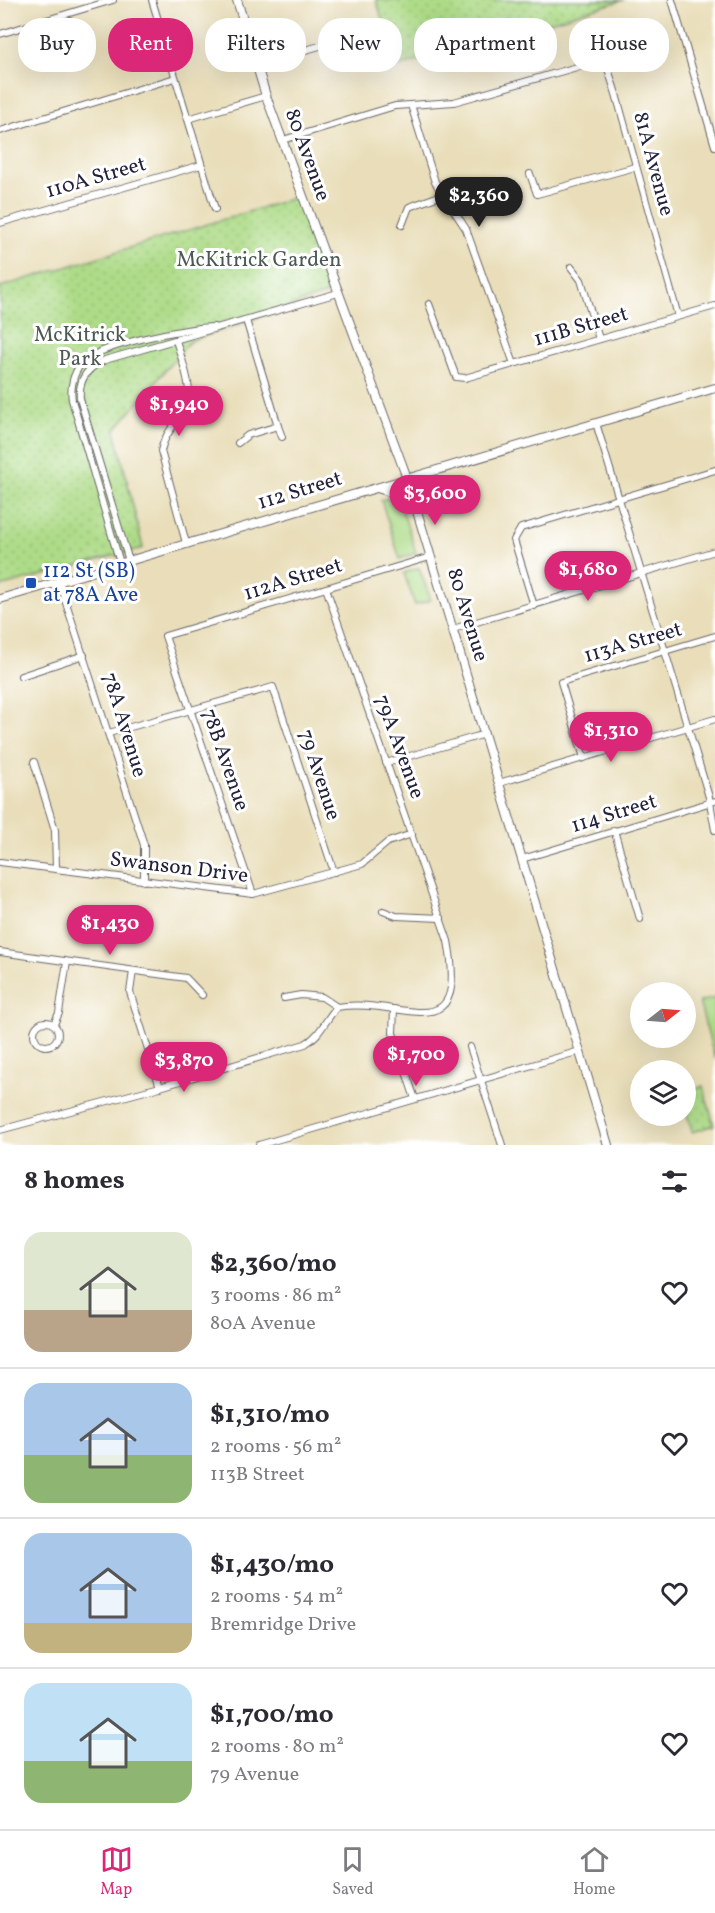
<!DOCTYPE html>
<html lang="en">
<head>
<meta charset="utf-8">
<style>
  body { margin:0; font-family:Vollkorn,serif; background:#f2f2f3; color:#2b2b33; height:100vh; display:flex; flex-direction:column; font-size:22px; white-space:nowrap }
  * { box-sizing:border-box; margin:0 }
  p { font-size:20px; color:#7c7c81 }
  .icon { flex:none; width:33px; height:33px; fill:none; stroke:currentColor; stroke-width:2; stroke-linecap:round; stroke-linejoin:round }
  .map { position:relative; height:1145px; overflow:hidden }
  .side { display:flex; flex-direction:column; background:#fff; flex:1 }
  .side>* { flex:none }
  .banner { position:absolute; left:18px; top:18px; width:680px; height:54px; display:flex; gap:12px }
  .needle { width:39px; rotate:73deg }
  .tools { position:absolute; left:630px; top:982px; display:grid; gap:12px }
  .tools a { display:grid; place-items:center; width:66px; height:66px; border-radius:50%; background:#fff; box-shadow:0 6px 24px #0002; font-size:30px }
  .price { position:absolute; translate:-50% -51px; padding:0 14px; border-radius:21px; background:#db2777; color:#fff; font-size:20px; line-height:39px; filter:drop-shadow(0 2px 3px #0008) }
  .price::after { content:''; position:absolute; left:50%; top:36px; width:18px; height:14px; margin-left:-9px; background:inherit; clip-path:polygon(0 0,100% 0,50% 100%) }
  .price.on { background:#222; color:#fff }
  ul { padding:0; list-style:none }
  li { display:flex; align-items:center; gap:18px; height:150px; padding:0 24px }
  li+li { border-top:2px solid #e1e1e2 }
  li span { display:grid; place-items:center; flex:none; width:168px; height:120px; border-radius:18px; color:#555 }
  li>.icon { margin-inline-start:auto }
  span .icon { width:72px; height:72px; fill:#fffc; stroke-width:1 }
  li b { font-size:26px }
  h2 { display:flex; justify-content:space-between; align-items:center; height:72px; padding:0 24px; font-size:26px }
  .pill { padding:0 21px; border-radius:24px; background:#fff; box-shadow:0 6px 24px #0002; font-size:21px; line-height:54px }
  .pill.on { background:#db2777; color:#fff }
  .tabs { display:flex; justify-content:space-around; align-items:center; height:84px; border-top:2px solid #e1e1e2; background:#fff; font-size:16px; color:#7c7c81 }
  .tabs a { display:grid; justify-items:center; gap:3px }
  .tabs .on { color:#db2777 }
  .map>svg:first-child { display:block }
  .grass { fill:#addb87; stroke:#687e61; stroke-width:1.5 }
  .park { fill:url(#park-dots); stroke:#687e61; stroke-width:1.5 }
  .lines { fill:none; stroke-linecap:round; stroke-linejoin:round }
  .minor-casing { stroke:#686467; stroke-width:8 }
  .tertiary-casing { stroke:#686467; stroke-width:10 }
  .minor { stroke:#fff; stroke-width:6 }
  .tertiary { stroke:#fff; stroke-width:8 }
  .transit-dot { fill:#1a4fb4; stroke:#fff; stroke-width:2 }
  .labels { text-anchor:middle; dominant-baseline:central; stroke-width:6; stroke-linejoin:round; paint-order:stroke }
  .street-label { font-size:21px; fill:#22223b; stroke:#fff }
  .park-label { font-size:21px; fill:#4c5a52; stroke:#fff }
  .transit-label { font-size:21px; fill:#164399; stroke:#fff; text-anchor:start }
</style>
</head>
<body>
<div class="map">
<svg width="715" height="1145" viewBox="0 0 715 1145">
  <defs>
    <pattern id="park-dots" width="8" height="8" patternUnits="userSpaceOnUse" patternTransform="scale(1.5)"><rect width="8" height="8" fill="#addb87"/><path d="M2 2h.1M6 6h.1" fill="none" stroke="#95bc75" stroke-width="1.8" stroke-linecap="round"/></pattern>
  </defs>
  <rect width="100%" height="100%" fill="#fff"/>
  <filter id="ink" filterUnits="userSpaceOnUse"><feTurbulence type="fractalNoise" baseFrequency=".0167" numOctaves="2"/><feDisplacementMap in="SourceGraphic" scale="12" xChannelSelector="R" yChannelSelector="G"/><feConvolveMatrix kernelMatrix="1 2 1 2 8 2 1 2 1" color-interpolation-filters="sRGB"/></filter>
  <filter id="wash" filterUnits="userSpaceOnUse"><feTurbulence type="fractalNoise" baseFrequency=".008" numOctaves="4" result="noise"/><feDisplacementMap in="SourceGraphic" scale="24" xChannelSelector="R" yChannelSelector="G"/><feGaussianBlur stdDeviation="1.35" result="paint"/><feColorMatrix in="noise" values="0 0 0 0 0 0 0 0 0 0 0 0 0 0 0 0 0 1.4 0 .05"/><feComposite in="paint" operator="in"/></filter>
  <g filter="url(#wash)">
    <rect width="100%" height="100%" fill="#e9deb9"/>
    <g class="grass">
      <path d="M389,498L401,506L416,553L400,559L381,500Z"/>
      <path d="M419,568L431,600L415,605L404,573Z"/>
      <path d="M715,998V1059L699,1002Z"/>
    </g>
    <g class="park">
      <path d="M376,0H624L398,67Z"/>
      <path d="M297,197L332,292L190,341L115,430L143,548L0,587V287Z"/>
      <path d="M703,1086L714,1125L692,1132L686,1110V1092Z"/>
    </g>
  </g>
  <g filter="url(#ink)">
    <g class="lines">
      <g class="minor-casing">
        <g id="minor">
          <path d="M152,0L215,209"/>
          <path d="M672,0L715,146"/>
          <path d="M593,22L616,94L678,316"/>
          <path d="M0,34L113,0"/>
          <path d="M256,64L348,38"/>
          <path d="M411,105L435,182L466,229L514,364"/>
          <path d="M188,119L266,96"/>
          <path d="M0,131L175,78"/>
          <path d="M283,140L395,106L454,102L605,59"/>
          <path d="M530,174L537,194L635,167"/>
          <path d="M0,223L201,165"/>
          <path d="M402,225L409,207L442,195"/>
          <path d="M571,267L581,280L599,339"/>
          <path d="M429,304L456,377L465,378L715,306"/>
          <path d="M176,340C181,359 196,392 185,410C176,424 164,434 161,451L186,543"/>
          <path d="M596,423L709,797L715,830"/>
          <path d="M278,426L282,437"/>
          <path d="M238,443L248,435L278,426L246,320"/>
          <path d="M129,561L80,399C78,379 88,367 105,360L338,293"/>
          <path d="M120,563L72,400C70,388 73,374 81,364C96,345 189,327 214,327"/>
          <path d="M59,581L144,845V881"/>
          <path d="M534,606L514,540L521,528L715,470"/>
          <path d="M453,629L715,551"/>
          <path d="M21,676L84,655"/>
          <path d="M109,733L273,687L334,872"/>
          <path d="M584,758L561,682L715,636"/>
          <path d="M34,762L55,830L56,869"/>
          <path d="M386,763L485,734"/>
          <path d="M499,783L715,719"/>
          <path d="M614,830L640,919"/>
          <path d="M522,859L715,801"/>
          <path d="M0,862L253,894L362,864L388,842L412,834"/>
          <path d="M253,894L165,636L430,557"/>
          <path d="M383,911L396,916L441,918"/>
          <path d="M0,952L186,978L202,995"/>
          <path d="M133,971L130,992L160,1087"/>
          <path d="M284,998L301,995L322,997L337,1007C401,996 469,1053 448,941L326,588"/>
          <path d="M394,1009L393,1033L415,1099"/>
          <circle cx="46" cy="1034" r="12"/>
          <path d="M54,1024L59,1013L67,962"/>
          <path d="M470,1047L502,1145"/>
          <path d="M0,1130L160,1087L305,1044C320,1036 325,1020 337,1007"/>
          <path d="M259,1145L580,1051"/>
        </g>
      </g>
      <g class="tertiary-casing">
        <g id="tertiary">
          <path d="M237,0L266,96L407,478L608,1145"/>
          <path d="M377,488L397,494L414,503"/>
          <path d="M0,599L715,388"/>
        </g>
      </g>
      <use href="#minor" class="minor"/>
      <use href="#tertiary" class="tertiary"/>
    </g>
  </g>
  <rect class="transit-dot" x="25" y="577" width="12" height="12" rx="3"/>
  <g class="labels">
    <g class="street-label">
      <text transform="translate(307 155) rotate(70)">80 Avenue</text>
      <text transform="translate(653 164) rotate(75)">81A Avenue</text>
      <text transform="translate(96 178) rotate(-16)">110A Street</text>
      <text transform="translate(581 327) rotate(-16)">111B Street</text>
      <text transform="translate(300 491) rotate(-17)">112 Street</text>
      <text transform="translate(293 580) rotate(-17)">112A Street</text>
      <text transform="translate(467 615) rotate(73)">80 Avenue</text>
      <text transform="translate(633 643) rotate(-16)">113A Street</text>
      <text transform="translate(124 725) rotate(73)">78A Avenue</text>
      <text transform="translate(399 747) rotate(70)">79A Avenue</text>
      <text transform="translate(225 760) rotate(71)">78B Avenue</text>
      <text transform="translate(319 775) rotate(72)">79 Avenue</text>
      <text transform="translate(614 814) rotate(-17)">114 Street</text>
      <text transform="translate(179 868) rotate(7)">Swanson Drive</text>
    </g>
    <g class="park-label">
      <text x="259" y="260">McKitrick Garden</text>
      <text x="80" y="335">McKitrick<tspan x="80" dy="24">Park</tspan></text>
    </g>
    <g class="transit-label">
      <text x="43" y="571">112 St (SB)<tspan x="43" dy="24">at 78A Ave</tspan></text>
    </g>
  </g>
</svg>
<div class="tools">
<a><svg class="needle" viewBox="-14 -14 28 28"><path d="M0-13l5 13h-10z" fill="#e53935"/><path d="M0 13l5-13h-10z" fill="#7c7c81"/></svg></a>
<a><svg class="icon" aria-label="layers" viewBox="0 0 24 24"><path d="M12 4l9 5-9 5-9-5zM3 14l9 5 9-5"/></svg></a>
</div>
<b class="price on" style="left:479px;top:228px">$2,360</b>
<b class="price" style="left:179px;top:437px">$1,940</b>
<b class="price" style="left:435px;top:526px">$3,600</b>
<b class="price" style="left:588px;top:602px">$1,680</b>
<b class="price" style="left:611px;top:763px">$1,310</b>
<b class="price" style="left:110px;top:956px">$1,430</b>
<b class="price" style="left:416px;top:1087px">$1,700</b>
<b class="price" style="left:184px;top:1093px">$3,870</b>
<div class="banner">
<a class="pill">Buy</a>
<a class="pill on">Rent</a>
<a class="pill">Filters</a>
<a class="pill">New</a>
<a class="pill">Apartment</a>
<a class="pill">House</a>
</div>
</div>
<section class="side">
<h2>8 homes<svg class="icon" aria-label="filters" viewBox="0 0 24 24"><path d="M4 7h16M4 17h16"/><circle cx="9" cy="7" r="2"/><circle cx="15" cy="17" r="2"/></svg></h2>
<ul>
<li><span style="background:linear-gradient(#dfe7d0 65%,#b9a48a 0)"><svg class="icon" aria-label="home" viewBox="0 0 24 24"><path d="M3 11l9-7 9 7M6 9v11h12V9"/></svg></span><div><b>$2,360/mo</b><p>3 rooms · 86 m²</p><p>80A Avenue</p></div><svg class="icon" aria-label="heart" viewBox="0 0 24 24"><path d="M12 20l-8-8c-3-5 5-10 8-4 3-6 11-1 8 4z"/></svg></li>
<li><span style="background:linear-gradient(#a9c7e8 60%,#8fb573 0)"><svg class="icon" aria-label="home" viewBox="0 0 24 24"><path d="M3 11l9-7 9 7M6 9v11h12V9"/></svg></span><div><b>$1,310/mo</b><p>2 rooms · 56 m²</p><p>113B Street</p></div><svg class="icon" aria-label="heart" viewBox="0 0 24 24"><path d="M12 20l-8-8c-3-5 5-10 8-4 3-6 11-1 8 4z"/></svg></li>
<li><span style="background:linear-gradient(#a9c7e8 75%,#c2b280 0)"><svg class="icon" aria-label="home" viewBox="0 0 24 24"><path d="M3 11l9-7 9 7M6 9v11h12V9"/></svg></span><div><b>$1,430/mo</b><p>2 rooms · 54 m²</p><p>Bremridge Drive</p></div><svg class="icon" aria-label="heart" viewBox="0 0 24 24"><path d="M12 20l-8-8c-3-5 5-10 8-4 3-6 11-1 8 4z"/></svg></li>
<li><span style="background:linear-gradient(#bfe0f5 65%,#8fb573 0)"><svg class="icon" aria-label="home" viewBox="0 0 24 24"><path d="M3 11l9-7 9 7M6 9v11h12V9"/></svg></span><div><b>$1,700/mo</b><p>2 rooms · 80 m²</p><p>79 Avenue</p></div><svg class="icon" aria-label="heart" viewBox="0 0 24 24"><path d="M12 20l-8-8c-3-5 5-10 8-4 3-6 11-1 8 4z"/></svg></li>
</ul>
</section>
<nav class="tabs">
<a class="on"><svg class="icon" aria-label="map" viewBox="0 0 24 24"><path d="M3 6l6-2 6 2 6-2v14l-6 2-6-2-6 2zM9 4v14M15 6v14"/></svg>Map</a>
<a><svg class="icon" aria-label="saved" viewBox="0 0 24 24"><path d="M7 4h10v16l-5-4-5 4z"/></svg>Saved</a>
<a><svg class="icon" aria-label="home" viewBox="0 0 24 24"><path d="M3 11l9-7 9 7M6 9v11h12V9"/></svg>Home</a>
</nav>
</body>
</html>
